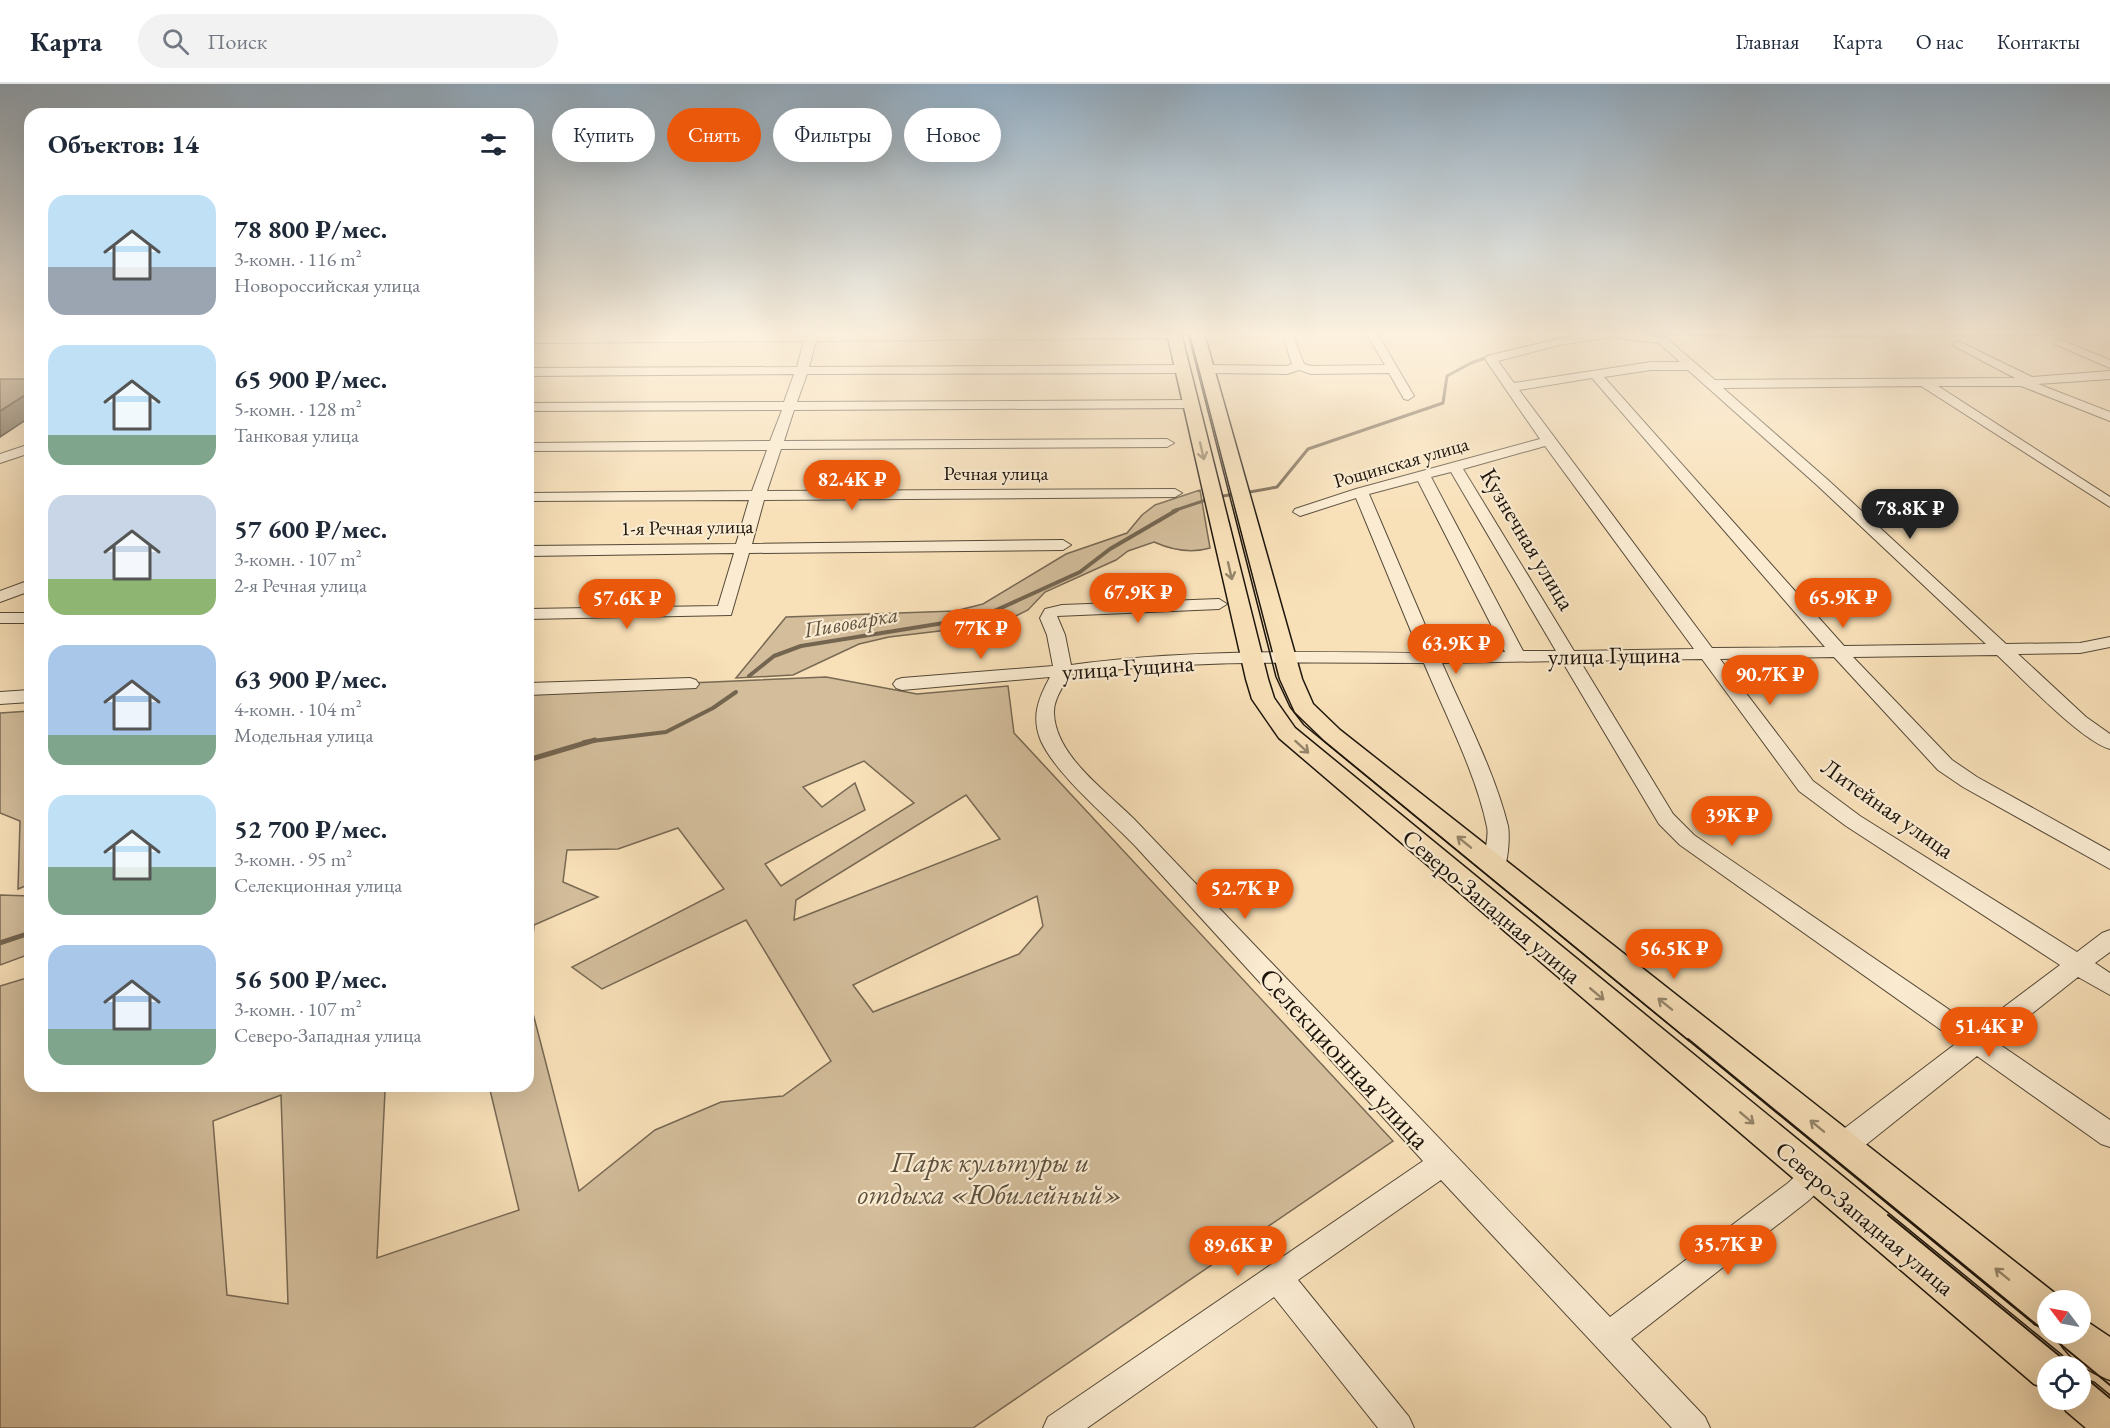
<!DOCTYPE html>
<html lang="ru">
<head>
<meta charset="utf-8">
<style>
  body { margin:0; font-family:"EB Garamond",serif; background:#f2f2f3; color:#1f2937; height:100vh; display:flex; flex-direction:column; font-size:22px; white-space:nowrap }
  * { box-sizing:border-box; margin:0 }
  p { font-size:20px; color:#747a83 }
  .icon { flex:none; width:33px; height:33px; fill:none; stroke:currentColor; stroke-width:2; stroke-linecap:round; stroke-linejoin:round }
  .map { position:relative; flex:1; overflow:hidden }
  .panel { position:absolute; left:24px; top:24px; width:510px; height:984px; display:flex; flex-direction:column; background:#fff; border-radius:18px; box-shadow:0 6px 24px #0002 }
  .panel>* { flex:none }
  .hud { position:absolute; left:552px; top:24px; width:570px; height:54px; display:flex; gap:12px }
  .needle { width:39px; rotate:302deg }
  .buttons { position:absolute; left:2037px; top:1206px; display:grid; gap:12px }
  .buttons a { display:grid; place-items:center; width:54px; height:54px; border-radius:50%; background:#fff; box-shadow:0 6px 24px #0002; font-size:30px }
  .price { position:absolute; translate:-50% -51px; padding:0 14px; border-radius:21px; background:#ea580c; color:#fff; font-size:20px; line-height:39px; filter:drop-shadow(0 2px 3px #0008) }
  .price::after { content:''; position:absolute; left:50%; top:36px; width:18px; height:14px; margin-left:-9px; background:inherit; clip-path:polygon(0 0,100% 0,50% 100%) }
  .price.active { background:#222; color:#fff }
  ul { padding:0; list-style:none }
  li { display:flex; align-items:center; gap:18px; height:150px; padding:0 24px }
  li span { display:grid; place-items:center; flex:none; width:168px; height:120px; border-radius:18px; color:#555 }
  li>.icon { margin-inline-start:auto }
  span .icon { width:72px; height:72px; fill:#fffc; stroke-width:1 }
  li b { font-size:26px }
  h2 { display:flex; justify-content:space-between; align-items:center; height:72px; padding:0 24px; font-size:26px }
  .pill { padding:0 21px; border-radius:27px; background:#fff; box-shadow:0 6px 24px #0002; font-size:21px; line-height:54px }
  .pill.active { background:#ea580c; color:#fff }
  header { display:flex; align-items:center; gap:36px; box-sizing:border-box; height:84px; padding:0 30px; background:#fff; border-bottom:2px solid #e0e1e3 }
  header strong { font-size:28px }
  nav { display:flex; gap:33px; margin-inline-start:auto; font-size:21px }
  .search { width:420px; height:54px; background:#f2f2f3; display:flex; align-items:center; gap:15px; box-sizing:border-box; padding:0 21px; border-radius:33px; color:#747a83; font-size:22px }
  .map>svg:first-child { display:block }
  .green { fill:#d3bd9b; stroke:#786954; stroke-width:1.5; fill-rule:evenodd }
  .lines { fill:none; stroke-linecap:round; stroke-linejoin:round }
  .stream-far2 { stroke:#746550; stroke-width:3 }
  .stream-far1 { stroke:#746550; stroke-width:4 }
  .stream { stroke:#746550; stroke-width:5 }
  .minor-casing { stroke:#544837; stroke-width:2 }
  .major-casing { stroke:#1d150c; stroke-width:3 }
  .minor { fill:#faebd1; fill-rule:evenodd }
  .major { fill:#f8e0b8; fill-rule:evenodd }
  .tram-far1 { stroke:#1d150c; stroke-width:1.5 }
  .tram { stroke:#1d150c; stroke-width:2 }
  .shaded-wall { fill:#645947; stroke:#1d150c; stroke-width:1.5 }
  .building { fill:#8f7f65; stroke:#1d150c; stroke-width:1.5 }
  .oneway { stroke:#95856b }
  .labels { text-anchor:middle; dominant-baseline:central; stroke-width:4.5; stroke-linejoin:round; paint-order:stroke }
  .far-street-label { font-size:20px; fill:#1d150c; stroke:#faebd1 }
  .far-water-label { font-size:22px; font-style:italic; fill:#5e513f; stroke:#faebd1 }
  .street-label { font-size:24px; fill:#1d150c; stroke:#faebd1 }
  .near-street-label { font-size:28px; fill:#1d150c; stroke:#faebd1 }
  .near-park-label { font-size:28px; font-style:italic; fill:#5d503e; stroke:#faebd1 }
</style>
</head>
<body>
<header>
<strong>Карта</strong>
<div class="search"><svg class="icon" aria-label="search" viewBox="0 0 24 24"><circle cx="10" cy="10" r="6"/><path d="M15 15l6 6"/></svg>Поиск</div>
<nav><a>Главная</a><a>Карта</a><a>О нас</a><a>Контакты</a></nav>
</header>
<div class="map">
<svg width="2110" height="1344" viewBox="0 0 2110 1344">
  <rect width="100%" height="100%" fill="#f8e0b8"/>
  <filter id="stains"><feTurbulence type="fractalNoise" baseFrequency=".00333" numOctaves="4"/><feColorMatrix values="0 0 0 0 .2 0 0 0 0 .09 0 0 0 0 .02 0 0 0 .5 -.17"/></filter>
  <radialGradient id="worn" r=".72"><stop offset=".6" stop-color="#630" stop-opacity="0"/><stop offset="1" stop-color="#630" stop-opacity=".3"/></radialGradient>
  <g class="green">
    <path d="M1200,406L1210,464C1190,470 1172,466 1154,458L1128,467L1116,476L1045,508L1028,526L999,540L889,553L859,560L793,591L736,594L786,533L955,527L983,520L1066,470L1127,449L1142,431L1155,421Z"/>
    <path d="M826,593L917,610L1008,602L1014,649L1393,1057L973,1344H0V902L30,893V1002H395L385,1007L377,1174L519,1126L489,1002H528V606ZM864,677L914,719L781,802L765,780L865,726L855,699L822,723L803,703ZM966,711L1000,755L794,836L796,816ZM678,744L724,805L572,883L602,905L746,836L831,977L783,1012L721,1018L655,1046L579,1107L528,910L534,841L598,813L563,798L567,766L618,765ZM1037,812L1043,842L1019,870L873,928L853,901ZM281,1011L288,1220L227,1211L213,1037Z"/>
    <path d="M30,627V800L18,805L20,737L0,729V629Z"/>
    <path d="M0,811L30,812V870L0,881Z"/>
  </g>
  <g class="lines">
    <g class="stream-far2">
      <path d="M1637,249L1763,253L2110,250"/>
      <path d="M1589,250L1599,249"/>
      <path d="M1505,268L1563,254"/>
      <path d="M1244,409L1277,403L1308,365L1443,319L1447,292L1471,279L1491,272"/>
      <path d="M1217,413L1235,410"/>
      <path d="M1173,427L1209,415"/>
    </g>
    <g class="stream-far1">
      <path d="M749,592L774,572L801,562L981,533L1080,488L1110,465L1177,426"/>
      <path d="M584,658L666,648L713,624L736,608"/>
    </g>
    <g class="stream">
      <path d="M528,676L595,656"/>
      <path d="M0,859L30,849"/>
    </g>
    <g class="minor-casing">
      <g id="minor">
        <path d="M807,249H1179V253L1175,254L816,257L809,283L1183,281L1189,285L1183,289L807,290L797,318L1191,316L1197,320L1191,324L794,326L784,357L1167,355L1174,359L1167,363L781,365L767,407L1175,405L1182,409L1175,413L764,416L752,460L1063,456L1071,461L1063,466L749,469L731,531L528,535V525L718,522L734,469L528,472V462L736,460L749,416L528,417V409L752,407L767,366L528,367V359L770,357L782,326L528,327V319L784,318L794,290L528,292V284L797,283L804,257L528,259V253Z"/>
        <path d="M1282,249H1292L1304,280L1312,282L1385,281L1366,249H1377L1414,312L1408,316L1404,315L1389,289L1311,290L1299,286L1287,290L1207,289L1201,285L1207,281L1286,282L1292,280Z"/>
        <path d="M1597,249H1628L1666,254L1715,296L2015,294L1954,262V258L1958,257L2032,293L2110,287V295L2038,300L2110,328V337L2021,302H1938L2110,413V423L1921,302L1723,304L1828,396L2006,560L2080,559L2110,553V563L2080,569L2018,570L2086,633L2110,650V665C2081,657 2021,593 1997,571L1853,573L1952,676L1977,693L2110,767V785L1963,703L1938,686L1834,573L1720,575L1813,697L1860,732L2077,868L2102,849L2110,846V868L2095,879L2110,889V911L2078,893L1996,958L2110,1036V1063L2101,1060L1977,972L1853,1071L1843,1074L1833,1071L1830,1062L1833,1053L1958,958L1680,761L1659,740L1562,577L1442,579C1465,632 1494,686 1508,742C1510,754 1508,777 1503,788L1495,790L1487,788C1480,774 1490,757 1487,743C1476,689 1445,630 1424,579C1306,579 1186,575 1069,591C1063,603 1053,616 1054,630C1056,672 1106,707 1134,735L1610,1233L1788,1099L1805,1083L1815,1079L1825,1083L1829,1092L1825,1101L1808,1117L1631,1255L1705,1333L1710,1344H1672L1441,1096L1298,1196L1409,1333L1414,1344H1378L1274,1213L1087,1344H1043L1048,1333L1423,1077C1328,973 1233,869 1138,765C1110,735 1057,692 1041,657C1031,633 1038,615 1050,593L902,606L896,604L893,600L896,596L902,594L1053,582L1047,551L1040,534L1045,525L1062,521L1219,515L1227,520L1219,525L1057,532L1065,551L1071,581C1186,565 1304,568 1420,569L1356,414L1300,432L1293,428L1295,425L1356,405L1540,355L1485,275L1487,272L1559,255ZM1610,253L1659,259L1680,278H1651L1514,299L1498,277L1559,261ZM1651,286H1688L1818,402L1986,560L1844,562L1604,293ZM1592,294L1825,563L1712,564L1519,306ZM1545,362L1694,565L1574,567L1463,385ZM1451,388L1556,567H1523L1431,393ZM1418,397L1505,568L1437,569L1369,410ZM1702,575L1799,707L1846,742L2060,881L1976,944L1694,751L1673,730L1580,577Z"/>
        <path d="M2059,255L2110,276V284L2055,260V256Z"/>
        <path d="M30,360V369L0,379V370Z"/>
        <path d="M30,496V507L0,518V507Z"/>
        <rect x="0" y="529" width="30" height="10"/>
        <path d="M690,594L696,596L699,600L696,604L528,611V599Z"/>
        <path d="M30,606V618L0,620V608Z"/>
      </g>
    </g>
    <g class="major-casing">
      <g id="major">
        <path d="M1167,249H1181L1268,595L1274,614L1295,644L2062,1272L2066,1282H2048V1305L2034,1300L1279,654L1252,615L1246,595Z"/>
        <path d="M1190,249H1204L1302,595L1313,620L1340,646L2061,1214L2062,1216H2048V1245L2035,1240L1324,656L1295,628L1280,595Z"/>
        <path d="M2080,1233L2110,1253V1296C2089,1288 2063,1271 2056,1250H2080Z"/>
        <path d="M2080,1294L2094,1299L2110,1312V1344H2086L2066,1327L2061,1316H2080Z"/>
      </g>
    </g>
    <use href="#minor" class="minor"/>
    <use href="#major" class="major"/>
    <path class="tram-far1" d="M1188,249L1276,593L1290,623L1304,641L1689,957"/>
    <g class="tram">
      <path d="M1688,955L2110,1301"/>
      <path d="M1888,1131L2072,1282"/>
      <path d="M2080,1289L2110,1314"/>
    </g>
  </g>
  <path class="shaded-wall" d="M30,308V333L0,353V327Z"/>
  <path class="building" d="M30,294V308L0,327V295H28Z"/>
  <defs><path id="oneway-shaft" d="M-6 0H5M1.5-3L5.5 0L1.5 3" fill="none" stroke-width="1.6" stroke-linecap="round" stroke-linejoin="round" transform="scale(1.5)"/></defs>
  <g class="oneway">
    <use href="#oneway-shaft" transform="translate(1202 367) rotate(77)"/>
    <use href="#oneway-shaft" transform="translate(1230 487) rotate(77)"/>
    <use href="#oneway-shaft" transform="translate(1302 663) rotate(42)"/>
    <use href="#oneway-shaft" transform="translate(1464 758) rotate(-141)"/>
    <use href="#oneway-shaft" transform="translate(1597 910) rotate(40)"/>
    <use href="#oneway-shaft" transform="translate(1665 920) rotate(-141)"/>
    <use href="#oneway-shaft" transform="translate(1747 1034) rotate(40)"/>
    <use href="#oneway-shaft" transform="translate(1817 1042) rotate(-141)"/>
    <use href="#oneway-shaft" transform="translate(2002 1190) rotate(-141)"/>
  </g>
  <linearGradient id="sky" x2="0" y2="1"><stop stop-color="#91aabe"/><stop offset="0.57" stop-color="#fcf1df"/><stop offset="1" stop-color="#fcf1df" stop-opacity="0"/></linearGradient>
  <rect width="2110" height="437" fill="url(#sky)"/>
  <g class="labels">
    <g class="far-street-label">
      <text transform="translate(1401 378) rotate(-16)">Рощинская улица</text>
      <text x="996" y="389">Речная улица</text>
      <text transform="translate(687 443) rotate(-1)">1-я Речная улица</text>
    </g>
    <g class="far-water-label">
      <text transform="translate(851 538) rotate(-10)">Пивоварка</text>
    </g>
    <g class="street-label">
      <text transform="translate(1528 455) rotate(59)">Кузнечная улица</text>
      <text transform="translate(1614 571) rotate(-1)">улица Гущина</text>
      <text transform="translate(1128 583) rotate(-4)">улица Гущина</text>
      <text transform="translate(1888 724) rotate(35)">Литейная улица</text>
      <text transform="translate(1492 822) rotate(40)">Северо-Западная улица</text>
      <text transform="translate(1865 1134) rotate(40)">Северо-Западная улица</text>
    </g>
    <g class="near-street-label">
      <text transform="translate(1345 974) rotate(47)">Селекционная улица</text>
    </g>
    <g class="near-park-label">
      <text x="990" y="1078">Парк культуры и<tspan x="990" dy="32">отдыха «Юбилейный»</tspan></text>
    </g>
  </g>
  <rect width="100%" height="100%" filter="url(#stains)"/>
  <rect width="100%" height="100%" fill="url(#worn)"/>
</svg>
<div class="buttons">
<a><svg class="needle" viewBox="-14 -14 28 28"><path d="M0-13l5 13h-10z" fill="#e53935"/><path d="M0 13l5-13h-10z" fill="#747a83"/></svg></a>
<a><svg class="icon" aria-label="locate" viewBox="0 0 24 24"><circle cx="12" cy="12" r="6"/><path d="M12 2v4M12 18v4M2 12h4M18 12h4"/></svg></a>
</div>
<b class="price" style="left:852px;top:427px">82.4K ₽</b>
<b class="price active" style="left:1910px;top:456px">78.8K ₽</b>
<b class="price" style="left:1138px;top:540px">67.9K ₽</b>
<b class="price" style="left:1843px;top:545px">65.9K ₽</b>
<b class="price" style="left:627px;top:546px">57.6K ₽</b>
<b class="price" style="left:981px;top:576px">77K ₽</b>
<b class="price" style="left:1456px;top:591px">63.9K ₽</b>
<b class="price" style="left:1770px;top:622px">90.7K ₽</b>
<b class="price" style="left:1732px;top:763px">39K ₽</b>
<b class="price" style="left:1245px;top:836px">52.7K ₽</b>
<b class="price" style="left:1674px;top:896px">56.5K ₽</b>
<b class="price" style="left:1989px;top:974px">51.4K ₽</b>
<b class="price" style="left:1728px;top:1192px">35.7K ₽</b>
<b class="price" style="left:1238px;top:1193px">89.6K ₽</b>
<div class="hud">
<a class="pill">Купить</a>
<a class="pill active">Снять</a>
<a class="pill">Фильтры</a>
<a class="pill">Новое</a>
</div>
<section class="panel">
<h2>Объектов: 14<svg class="icon" aria-label="filters" viewBox="0 0 24 24"><path d="M4 7h16M4 17h16"/><circle cx="9" cy="7" r="2"/><circle cx="15" cy="17" r="2"/></svg></h2>
<ul>
<li><span style="background:linear-gradient(#bfe0f5 60%,#9aa5b1 0)"><svg class="icon" aria-label="home" viewBox="0 0 24 24"><path d="M3 11l9-7 9 7M6 9v11h12V9"/></svg></span><div><b>78 800 ₽/мес.</b><p>3-комн. · 116 m²</p><p>Новороссийская улица</p></div></li>
<li><span style="background:linear-gradient(#bfe0f5 75%,#7fa58c 0)"><svg class="icon" aria-label="home" viewBox="0 0 24 24"><path d="M3 11l9-7 9 7M6 9v11h12V9"/></svg></span><div><b>65 900 ₽/мес.</b><p>5-комн. · 128 m²</p><p>Танковая улица</p></div></li>
<li><span style="background:linear-gradient(#c9d6e8 70%,#8fb573 0)"><svg class="icon" aria-label="home" viewBox="0 0 24 24"><path d="M3 11l9-7 9 7M6 9v11h12V9"/></svg></span><div><b>57 600 ₽/мес.</b><p>3-комн. · 107 m²</p><p>2-я Речная улица</p></div></li>
<li><span style="background:linear-gradient(#a9c7e8 75%,#7fa58c 0)"><svg class="icon" aria-label="home" viewBox="0 0 24 24"><path d="M3 11l9-7 9 7M6 9v11h12V9"/></svg></span><div><b>63 900 ₽/мес.</b><p>4-комн. · 104 m²</p><p>Модельная улица</p></div></li>
<li><span style="background:linear-gradient(#bfe0f5 60%,#7fa58c 0)"><svg class="icon" aria-label="home" viewBox="0 0 24 24"><path d="M3 11l9-7 9 7M6 9v11h12V9"/></svg></span><div><b>52 700 ₽/мес.</b><p>3-комн. · 95 m²</p><p>Селекционная улица</p></div></li>
<li><span style="background:linear-gradient(#a9c7e8 70%,#7fa58c 0)"><svg class="icon" aria-label="home" viewBox="0 0 24 24"><path d="M3 11l9-7 9 7M6 9v11h12V9"/></svg></span><div><b>56 500 ₽/мес.</b><p>3-комн. · 107 m²</p><p>Северо-Западная улица</p></div></li>
</ul>
</section>
</div>
</body>
</html>
